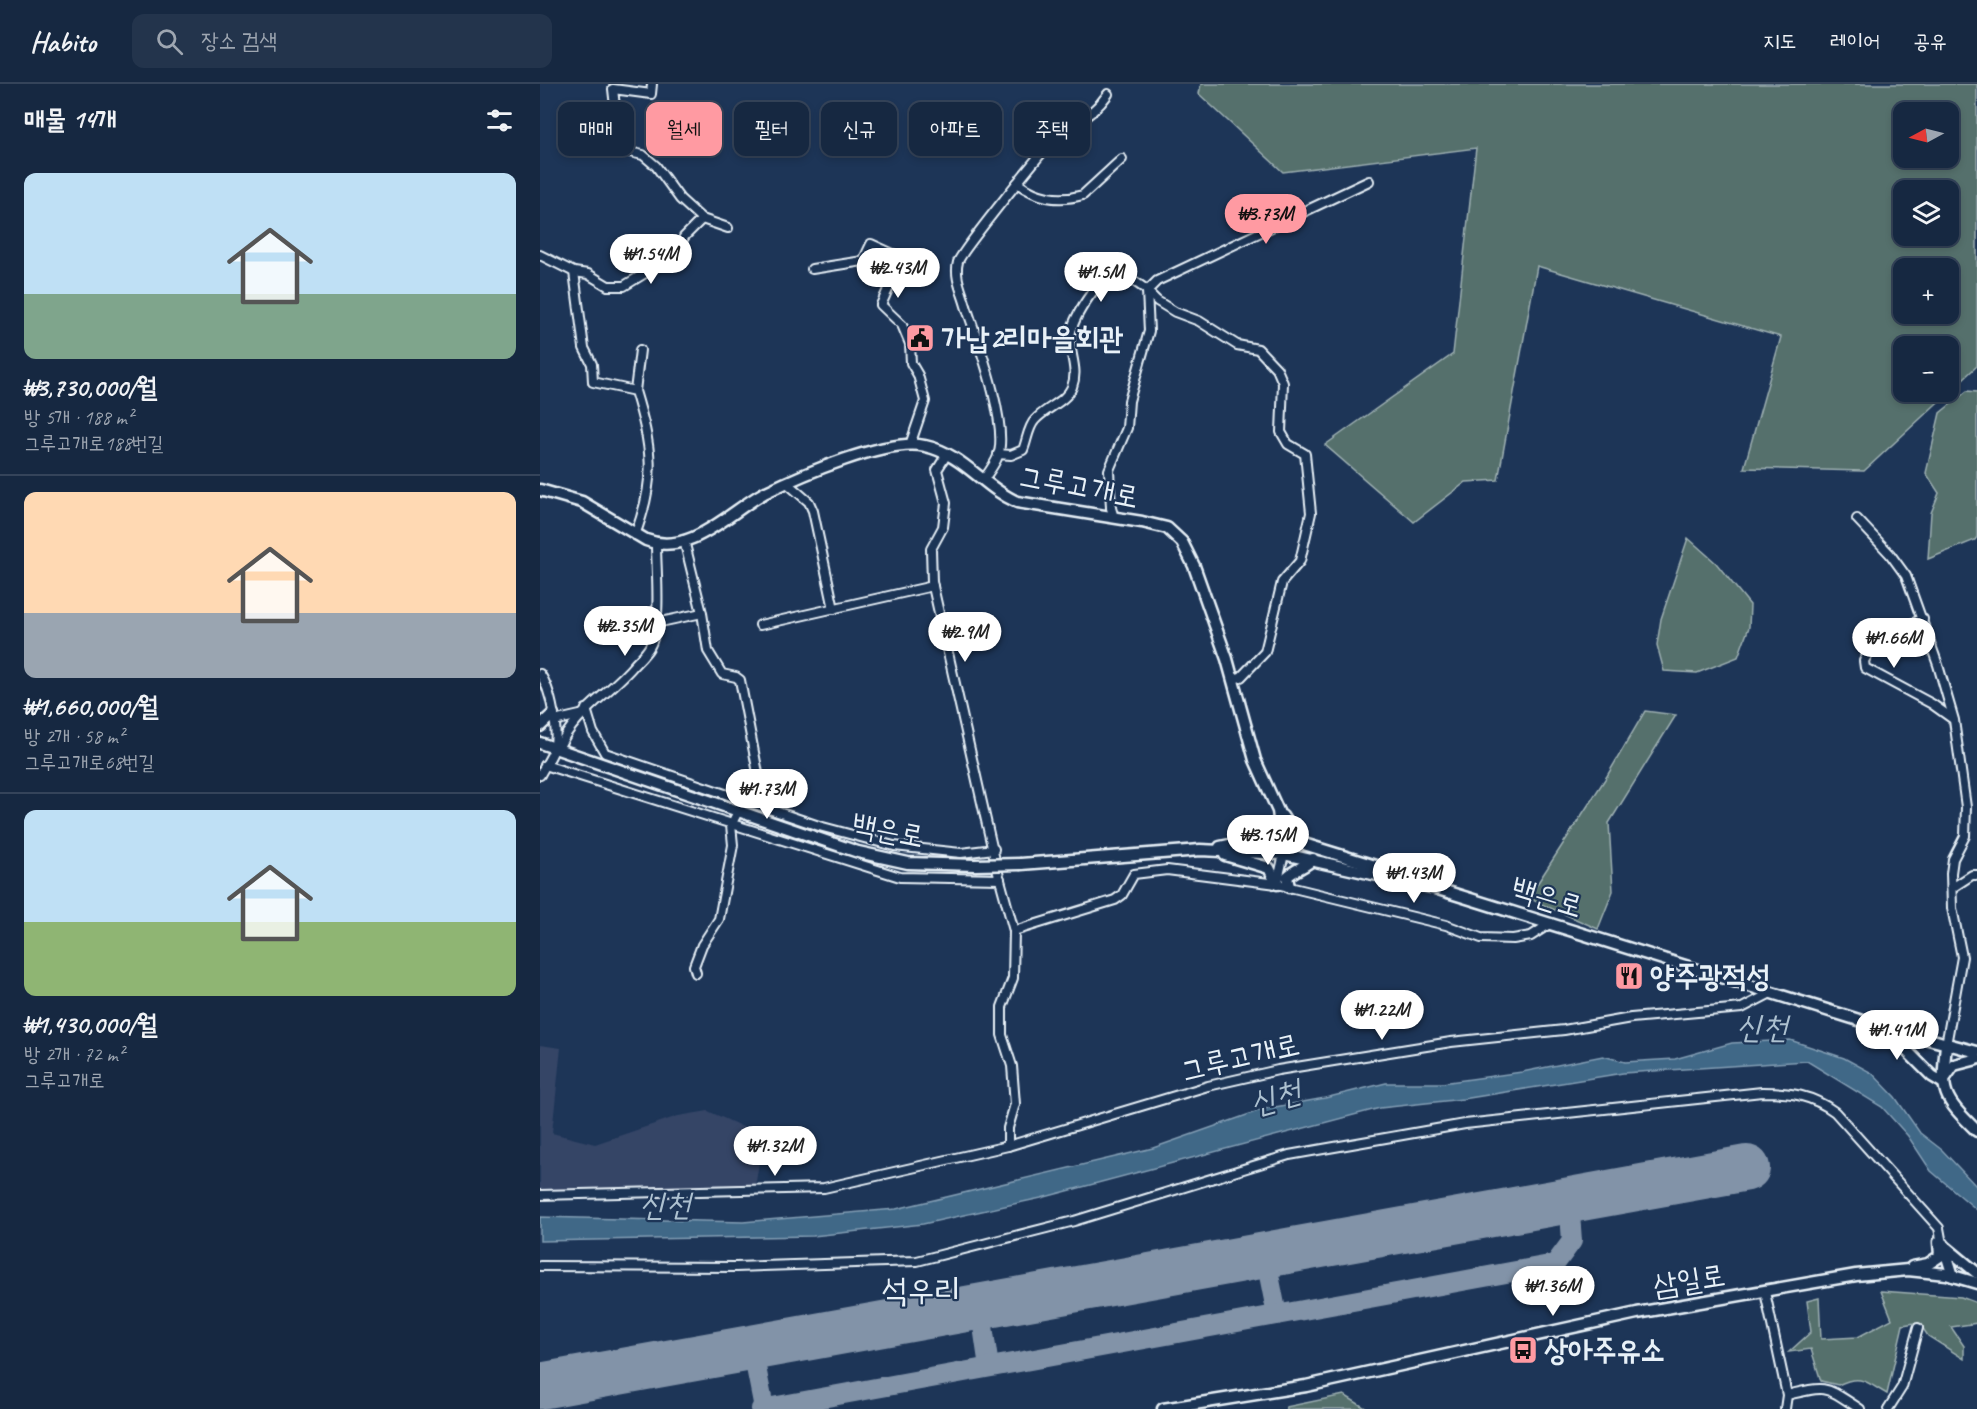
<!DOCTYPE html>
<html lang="ko">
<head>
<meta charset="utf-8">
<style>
  body { margin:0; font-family:Caveat,"Poor Story",sans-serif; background:#23344c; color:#f1f3f6; height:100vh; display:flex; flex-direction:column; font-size:22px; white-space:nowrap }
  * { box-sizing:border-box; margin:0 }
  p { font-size:20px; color:#9ea6b1 }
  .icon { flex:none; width:33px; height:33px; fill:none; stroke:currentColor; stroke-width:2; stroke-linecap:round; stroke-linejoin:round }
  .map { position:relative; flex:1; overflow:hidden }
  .drawer { display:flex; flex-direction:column; background:#162841; width:540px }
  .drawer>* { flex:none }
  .top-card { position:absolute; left:18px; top:18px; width:570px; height:54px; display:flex; gap:12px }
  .needle { width:39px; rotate:263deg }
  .controls { position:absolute; left:1353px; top:18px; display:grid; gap:12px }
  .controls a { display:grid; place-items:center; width:66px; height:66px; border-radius:12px; background:#162841; box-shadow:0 3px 9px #0003,0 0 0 2px #35445a; font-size:30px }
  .price { position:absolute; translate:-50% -51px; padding:0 14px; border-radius:21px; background:#fff; color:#222; font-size:20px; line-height:39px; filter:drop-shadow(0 2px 3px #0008) }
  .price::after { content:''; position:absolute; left:50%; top:36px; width:18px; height:14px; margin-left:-9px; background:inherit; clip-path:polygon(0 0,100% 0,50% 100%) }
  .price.selected { background:#ff9aa2; color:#111 }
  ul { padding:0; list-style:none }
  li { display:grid; align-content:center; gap:12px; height:318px; padding:0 24px }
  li+li { border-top:2px solid #35445a }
  li span { display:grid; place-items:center; height:186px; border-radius:12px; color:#555 }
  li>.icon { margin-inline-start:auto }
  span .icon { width:108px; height:108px; fill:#fffc; stroke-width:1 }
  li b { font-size:26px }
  h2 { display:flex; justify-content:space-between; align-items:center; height:72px; padding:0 24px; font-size:26px }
  .tag { padding:0 21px; border-radius:12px; background:#162841; box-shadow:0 3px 9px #0003,0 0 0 2px #35445a; font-size:21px; line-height:54px }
  .tag.selected { background:#ff9aa2; color:#111 }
  header { display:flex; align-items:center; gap:36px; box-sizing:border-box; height:84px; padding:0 30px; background:#162841; border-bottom:2px solid #35445a }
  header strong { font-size:28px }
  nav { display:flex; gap:33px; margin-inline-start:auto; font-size:21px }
  .search { width:420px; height:54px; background:#23344c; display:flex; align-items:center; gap:15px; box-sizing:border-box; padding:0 21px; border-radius:12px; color:#9ea6b1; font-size:22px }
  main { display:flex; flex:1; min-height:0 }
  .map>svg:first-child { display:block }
  .built { fill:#344466 }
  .green { fill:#546f6c; stroke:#9eb0b2; stroke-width:1.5; fill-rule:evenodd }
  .water { fill:#3f6787; stroke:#839eb4; stroke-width:1.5 }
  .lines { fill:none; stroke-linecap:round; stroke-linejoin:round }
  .taxiway { stroke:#8293a8; stroke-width:20 }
  .runway { stroke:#8293a8; stroke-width:46 }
  .street-casing { stroke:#e8f1f8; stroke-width:12 }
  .secondary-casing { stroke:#e8f1f8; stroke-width:15 }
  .street { stroke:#1d3557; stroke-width:8 }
  .secondary { stroke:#1d3557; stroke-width:10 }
  .secondary-bridge-casing { stroke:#e8f1f8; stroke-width:15; stroke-linecap:butt }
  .secondary-bridge { stroke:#1d3557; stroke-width:10 }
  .labels { text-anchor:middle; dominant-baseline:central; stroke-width:4.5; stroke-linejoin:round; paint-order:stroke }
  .poi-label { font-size:30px; font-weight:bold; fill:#e8f1f8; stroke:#1d3557; text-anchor:start }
  .street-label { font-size:30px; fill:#e8f1f8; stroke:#1d3557 }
  .water-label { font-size:32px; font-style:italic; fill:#adc1d0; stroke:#1d3557 }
  .quarter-label { font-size:33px; fill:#e8f1f8; stroke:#1d3557 }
</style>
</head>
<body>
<header>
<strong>Habito</strong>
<div class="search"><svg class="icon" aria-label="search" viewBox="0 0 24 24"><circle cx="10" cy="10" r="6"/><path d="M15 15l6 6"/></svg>장소 검색</div>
<nav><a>지도</a><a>레이어</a><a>공유</a></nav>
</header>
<main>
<section class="drawer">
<h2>매물 14개<svg class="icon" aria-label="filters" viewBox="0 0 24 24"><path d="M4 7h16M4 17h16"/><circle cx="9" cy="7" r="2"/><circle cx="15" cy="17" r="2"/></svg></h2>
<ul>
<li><span style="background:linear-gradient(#bfe0f5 65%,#7fa58c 0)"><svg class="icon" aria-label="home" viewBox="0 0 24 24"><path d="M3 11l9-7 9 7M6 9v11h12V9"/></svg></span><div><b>₩3,730,000/월</b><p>방 5개 · 188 m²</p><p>그루고개로188번길</p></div></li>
<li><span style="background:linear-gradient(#ffd9b3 65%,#9aa5b1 0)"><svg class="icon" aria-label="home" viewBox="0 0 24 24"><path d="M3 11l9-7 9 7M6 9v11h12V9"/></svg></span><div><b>₩1,660,000/월</b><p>방 2개 · 58 m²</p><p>그루고개로68번길</p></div></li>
<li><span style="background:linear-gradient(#bfe0f5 60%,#8fb573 0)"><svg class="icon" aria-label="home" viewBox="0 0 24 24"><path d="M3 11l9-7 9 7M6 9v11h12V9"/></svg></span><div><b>₩1,430,000/월</b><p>방 2개 · 72 m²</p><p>그루고개로</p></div></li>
</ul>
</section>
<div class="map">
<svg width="1437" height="1325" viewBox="0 0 1437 1325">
  <rect width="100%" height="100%" fill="#1d3557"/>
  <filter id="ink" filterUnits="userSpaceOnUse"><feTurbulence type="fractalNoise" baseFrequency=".0167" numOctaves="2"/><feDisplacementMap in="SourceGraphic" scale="12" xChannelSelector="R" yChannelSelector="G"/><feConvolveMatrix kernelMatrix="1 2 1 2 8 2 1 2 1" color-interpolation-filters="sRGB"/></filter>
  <g filter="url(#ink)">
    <path class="built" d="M0,961L21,964L12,1049L55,1060L138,1032L168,1027L203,1043L224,1047L215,1104L0,1105Z"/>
    <g class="green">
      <path d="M661,0H1437V282L1324,387L1204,384L1241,253L997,182L958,396L926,398L874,438L785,361L913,270L936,64L743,88L659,10ZM1364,28H1408V74H1364ZM1364,106H1408V152H1364ZM1408,184V230H1364V184ZM1408,262V308H1364V262Z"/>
      <path d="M1427,307L1437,308V453L1435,456L1388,475L1391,429L1399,409L1386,389L1400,329Z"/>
      <path d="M1148,454L1176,479L1210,521L1209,543L1198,573L1157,589L1124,587L1117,561L1121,535Z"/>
      <path d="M1105,627L1136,631L1069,739L1073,807L1058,845L988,814L1067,692Z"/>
      <path d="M1341,1207L1421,1213L1437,1219V1239L1411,1243L1424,1262V1275L1388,1252L1382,1243L1375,1239L1363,1241L1347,1310C1326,1298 1321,1290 1298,1301L1281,1297L1271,1265L1249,1268L1271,1248L1267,1217L1279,1214L1281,1255L1318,1253L1352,1235Z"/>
      <path d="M804,1311L827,1325H747L746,1323Z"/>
    </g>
    <path class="water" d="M1250,956L1304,974L1332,989L1355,1013L1380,1049L1402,1066L1437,1103V1126L1391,1087L1368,1052L1342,1023L1267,977L1083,989L923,1015L840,1024L501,1114L383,1140L273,1152L0,1157V1133L203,1138L356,1125L613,1064L724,1025L785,1014L846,999H902L982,988L1063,972L1085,978L1135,975L1192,959Z"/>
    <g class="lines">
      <g class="taxiway">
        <path d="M725,1171L737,1231"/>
        <path d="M440,1222L449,1283"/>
        <path d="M212,1263L224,1324"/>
        <path d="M221,1325L1015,1180L1032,1157L1029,1116"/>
      </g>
      <path class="runway" d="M0,1302L1207,1084"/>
      <g class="street-casing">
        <g id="street">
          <path d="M112,0L111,10L73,5L80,66L103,71L116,82L140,115L162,135L188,144"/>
          <path d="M477,99C498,114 518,118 543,111L582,75"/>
          <path d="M0,171L34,188L44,264L52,280L53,298L95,307C112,364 117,393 95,451"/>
          <path d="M272,185L323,177L331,160L355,171L358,183L341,221L362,241L370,260L371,279L378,291L385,317L370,361"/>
          <path d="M34,188L48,190L68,202H84L138,169L144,153L162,135"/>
          <path d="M95,307L100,266"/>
          <path d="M407,370L397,386L406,419L403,443L391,465L392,498L457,785L474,847L473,894L462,923V951L472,982L475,1020L468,1044V1062"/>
          <path d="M458,370L471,371L483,366C487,357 488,343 495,336C505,324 526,318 532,303C539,285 529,269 530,253C532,233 559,195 575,184L604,204L617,217L635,228L659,237L697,261L718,265L737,285L743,299L741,348L748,360L765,370L771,429L760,477L742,498L725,568L701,593L692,595"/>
          <path d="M444,395C449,388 455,380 458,372C469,340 437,255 426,222C422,207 414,193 418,178C420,169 505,63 516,53C536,37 553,32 568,10"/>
          <path d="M247,399L269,418L273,427L294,525"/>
          <path d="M574,434L571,424L569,386L587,344L589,317L609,247L607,207L617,197L829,97"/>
          <path d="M1317,435L1350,470L1366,492L1398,581L1414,636L1426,723L1425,752L1413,775L1411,789L1412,824L1422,873L1406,961"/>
          <path d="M144,456L162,529L168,567L182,590L196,593L200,596L218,689L191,741L193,761L179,835L162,861L154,882L156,889"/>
          <path d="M1383,535L1354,547L1340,549L1324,577L1325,584L1392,620L1413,635"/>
          <path d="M116,539L162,529"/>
          <path d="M220,541L393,502"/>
          <path d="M0,590C11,605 19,648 14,665C11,674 4,683 0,691"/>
          <path d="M46,625L53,648L65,669L279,742L354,762L421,769L454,765"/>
          <path d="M14,637L40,631"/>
          <path d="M18,665C35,627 70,610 95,580C100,575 107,568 110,562C122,539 116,487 116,460"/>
          <path d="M5,681L360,793L460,795"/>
          <path d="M737,800L744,770"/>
          <path d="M1412,804L1432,791H1437"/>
          <path d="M474,847L575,816L582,811L594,790L627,786L737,800L906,841L941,854L973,855L991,852L1011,839"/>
          <path d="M0,1111L284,1104L468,1062L668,1002L738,986L911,958L1024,946L1091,934L1202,924L1231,909"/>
          <path d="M0,1182L196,1183L377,1177L534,1137L749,1071L925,1040L1222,1008C1250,1008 1272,1011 1295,1028L1399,1144L1402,1160"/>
          <path d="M1225,1208L1247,1311L1245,1325"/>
          <path d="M1247,1311C1289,1301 1284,1302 1320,1325"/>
          <path d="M1348,1325L1362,1303L1378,1244"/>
        </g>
      </g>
      <g class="secondary-casing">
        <g id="secondary">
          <path d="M0,406L42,418L106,456C150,473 189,428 224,409C259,392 348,353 385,362C423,370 443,403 477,418L602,438L627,444L642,458L654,482L687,575L715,676L738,727L744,770"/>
          <path d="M0,642L13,630"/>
          <path d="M0,659L318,768L368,779L435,781"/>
          <path d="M742,732L756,754L767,761L858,789"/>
          <path d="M680,763L733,752L738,736"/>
          <path d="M685,771L729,784L737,800"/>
          <path d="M481,780L660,766L744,770L895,804L1322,937L1437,968"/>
          <path d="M749,803L747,793C755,785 765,783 773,775"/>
          <path d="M1332,943L1362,962L1392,992L1402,998L1414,981L1437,975"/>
          <path d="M1406,961C1401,1009 1402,1013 1437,1047"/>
          <path d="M1402,1160L1437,1189"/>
          <path d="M1403,1160L1413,1192"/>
          <path d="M1372,1183L1388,1180L1400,1172L1399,1158"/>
          <path d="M623,1325L766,1302L1097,1229L1316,1191L1368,1186L1406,1190L1437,1199"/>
        </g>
      </g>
      <use href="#street" class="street"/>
      <use href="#secondary" class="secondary"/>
      <g class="secondary-bridge-casing">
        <path id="secondary-bridge" d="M435,781L481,780"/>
      </g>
      <use href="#secondary-bridge" class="secondary-bridge"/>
    </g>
  </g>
  <defs>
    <g id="civic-square" transform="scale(1.5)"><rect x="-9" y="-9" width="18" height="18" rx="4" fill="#ff9aa2" stroke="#1d3557"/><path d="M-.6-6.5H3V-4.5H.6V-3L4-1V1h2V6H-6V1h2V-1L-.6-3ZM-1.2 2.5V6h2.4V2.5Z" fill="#111"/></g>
    <g id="restaurant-square" transform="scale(1.5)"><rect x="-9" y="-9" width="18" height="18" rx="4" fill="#ff9aa2" stroke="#1d3557"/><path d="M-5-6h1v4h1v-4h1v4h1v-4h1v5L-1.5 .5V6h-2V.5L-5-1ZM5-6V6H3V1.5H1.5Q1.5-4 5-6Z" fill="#111"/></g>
    <g id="bus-square" transform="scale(1.5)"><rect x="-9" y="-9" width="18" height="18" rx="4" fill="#ff9aa2" stroke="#1d3557"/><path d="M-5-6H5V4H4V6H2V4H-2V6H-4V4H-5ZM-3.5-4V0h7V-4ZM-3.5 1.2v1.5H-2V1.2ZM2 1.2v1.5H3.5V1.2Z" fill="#111"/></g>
  </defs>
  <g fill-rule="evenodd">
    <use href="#civic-square" x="380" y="254"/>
    <use href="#restaurant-square" x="1089" y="892"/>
    <use href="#bus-square" x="983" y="1266"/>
  </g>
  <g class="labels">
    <g class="poi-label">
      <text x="401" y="254">가납2리마을회관</text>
      <text x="1110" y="892">양주광적성</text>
      <text x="1004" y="1266">상아주유소</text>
    </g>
    <g class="street-label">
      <text transform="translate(539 402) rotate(11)">그루고개로</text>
      <text transform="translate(348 746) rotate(11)">백은로</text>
      <text transform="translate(1007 813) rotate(17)">백은로</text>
      <text transform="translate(700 973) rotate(-13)">그루고개로</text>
      <text transform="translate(1149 1196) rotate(-9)">삼일로</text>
    </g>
    <g class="water-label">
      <text transform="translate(1222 943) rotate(1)">신천</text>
      <text transform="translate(735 1013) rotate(-16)">신천</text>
      <text x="125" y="1120">신천</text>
    </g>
    <g class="quarter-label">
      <text x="381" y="1206">석우리</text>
    </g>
  </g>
</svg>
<div class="controls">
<a><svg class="needle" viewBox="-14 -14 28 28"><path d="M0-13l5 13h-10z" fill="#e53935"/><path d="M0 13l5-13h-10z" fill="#9ea6b1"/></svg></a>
<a><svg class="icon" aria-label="layers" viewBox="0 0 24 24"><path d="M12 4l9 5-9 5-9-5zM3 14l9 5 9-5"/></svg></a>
<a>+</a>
<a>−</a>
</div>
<b class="price selected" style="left:726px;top:161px">₩3.73M</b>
<b class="price" style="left:111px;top:201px">₩1.54M</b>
<b class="price" style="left:358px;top:215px">₩2.43M</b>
<b class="price" style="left:561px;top:219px">₩1.5M</b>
<b class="price" style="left:85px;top:573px">₩2.35M</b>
<b class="price" style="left:425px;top:579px">₩2.9M</b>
<b class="price" style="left:1354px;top:585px">₩1.66M</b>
<b class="price" style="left:227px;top:736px">₩1.73M</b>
<b class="price" style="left:728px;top:782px">₩3.15M</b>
<b class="price" style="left:874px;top:820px">₩1.43M</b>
<b class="price" style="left:842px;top:957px">₩1.22M</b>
<b class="price" style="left:1357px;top:977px">₩1.41M</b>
<b class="price" style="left:235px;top:1093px">₩1.32M</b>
<b class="price" style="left:1013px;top:1233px">₩1.36M</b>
<div class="top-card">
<a class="tag">매매</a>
<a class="tag selected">월세</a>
<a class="tag">필터</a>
<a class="tag">신규</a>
<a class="tag">아파트</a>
<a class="tag">주택</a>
</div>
</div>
</main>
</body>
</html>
